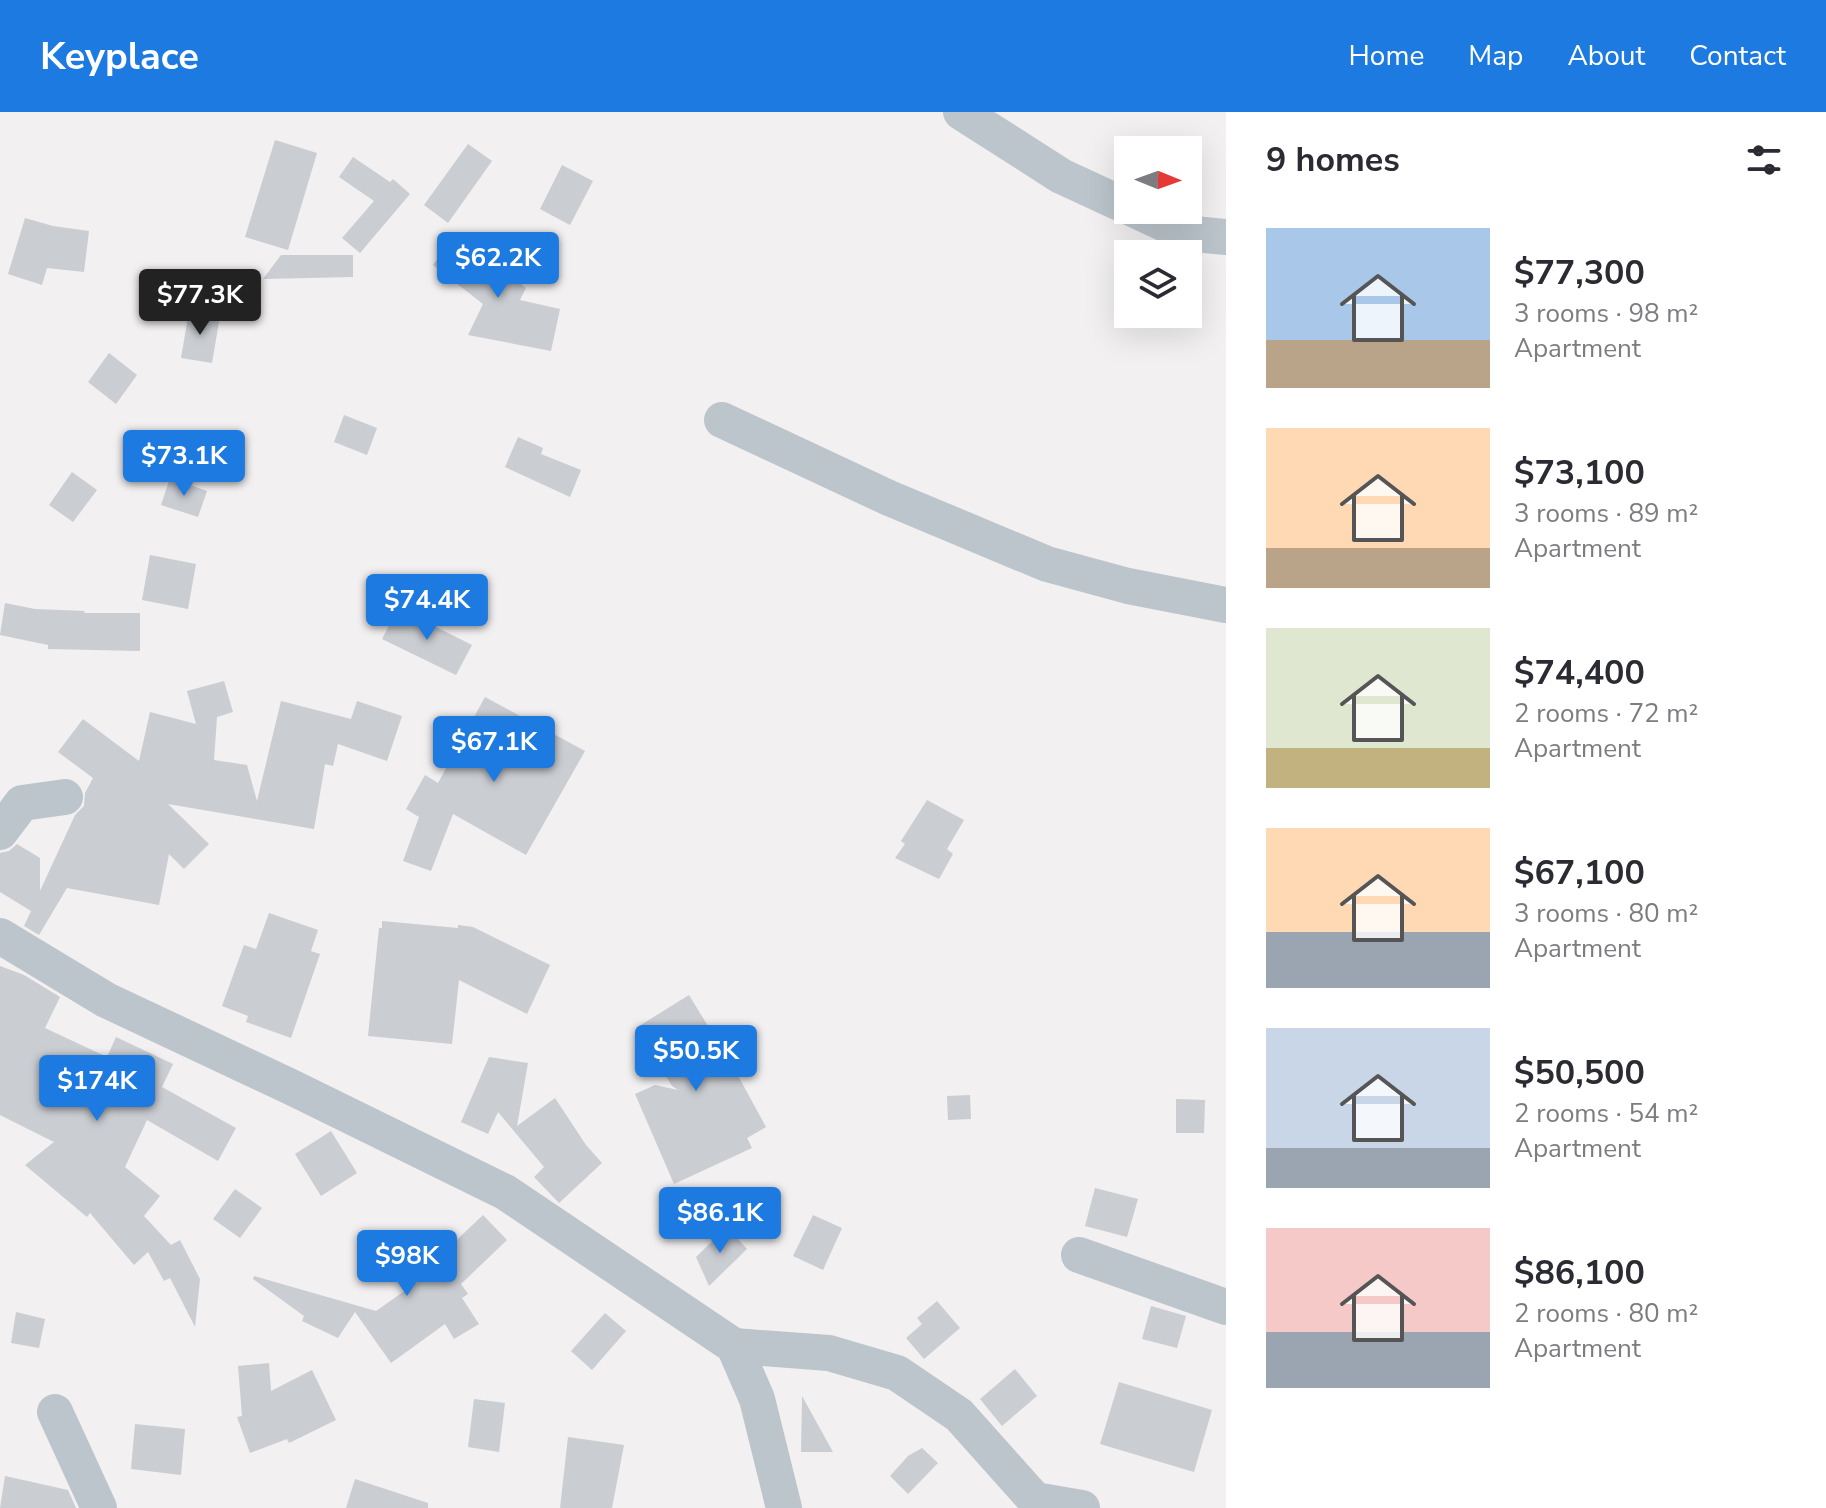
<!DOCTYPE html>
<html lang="en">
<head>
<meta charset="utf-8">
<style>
  body { margin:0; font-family:"Nunito Sans",sans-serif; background:#f2f2f3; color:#2b2b33; height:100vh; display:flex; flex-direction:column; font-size:30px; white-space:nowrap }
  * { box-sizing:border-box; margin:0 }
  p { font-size:26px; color:#7c7c81 }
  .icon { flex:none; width:44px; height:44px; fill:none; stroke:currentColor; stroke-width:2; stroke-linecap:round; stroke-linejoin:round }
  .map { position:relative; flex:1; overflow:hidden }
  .sheet { display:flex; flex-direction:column; background:#fff; width:600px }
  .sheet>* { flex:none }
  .needle { width:52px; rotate:91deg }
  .fabs { position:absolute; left:1114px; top:24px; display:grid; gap:16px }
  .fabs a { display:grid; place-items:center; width:88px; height:88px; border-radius:0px; background:#fff; box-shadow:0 8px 32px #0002; font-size:40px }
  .price { position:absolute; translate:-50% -68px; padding:0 18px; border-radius:8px; background:#1c7ae0; color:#fff; font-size:26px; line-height:52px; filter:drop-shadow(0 2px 4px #0008) }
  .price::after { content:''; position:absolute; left:50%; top:48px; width:24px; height:18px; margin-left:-12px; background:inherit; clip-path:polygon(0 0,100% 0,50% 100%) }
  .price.selected { background:#222; color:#fff }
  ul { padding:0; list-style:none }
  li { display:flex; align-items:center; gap:24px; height:200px; padding:0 40px }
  li span { display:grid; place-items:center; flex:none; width:224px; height:160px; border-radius:0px; color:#555 }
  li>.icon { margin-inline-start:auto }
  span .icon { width:96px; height:96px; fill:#fffc; stroke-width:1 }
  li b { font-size:34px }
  h2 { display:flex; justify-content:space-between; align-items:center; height:96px; padding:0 40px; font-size:34px }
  header { display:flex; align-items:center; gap:48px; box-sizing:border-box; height:112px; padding:0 40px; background:#1c7ae0; color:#fff }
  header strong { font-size:38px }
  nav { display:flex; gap:44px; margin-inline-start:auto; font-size:28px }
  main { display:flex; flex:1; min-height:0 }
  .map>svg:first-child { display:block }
  .building { fill:#cacdd2 }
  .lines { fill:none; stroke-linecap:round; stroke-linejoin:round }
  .street { stroke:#bcc5cc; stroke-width:36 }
</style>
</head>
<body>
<header>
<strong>Keyplace</strong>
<nav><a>Home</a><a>Map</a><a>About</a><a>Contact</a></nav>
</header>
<main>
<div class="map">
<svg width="1226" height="1396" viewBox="0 0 1226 1396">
  <rect width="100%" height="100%" fill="#f2f0f0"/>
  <g class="building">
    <path d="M275,28L317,41L288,138L245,125Z"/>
    <path d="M468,32L492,49L448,111L424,93Z"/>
    <path d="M353,45L390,70L393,67L410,82L360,141L342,126L374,89L339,65Z"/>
    <path d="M562,53L593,69L570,113L540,97Z"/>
    <path d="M25,106L53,114L89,119L84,160L47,156L42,173L8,162Z"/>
    <path d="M455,123L526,176L520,188L560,197L551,239L468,223L483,192L433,153Z"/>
    <path d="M281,143H353V165L263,167Z"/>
    <path d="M189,199L220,204L212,251L181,246Z"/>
    <path d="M109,241L137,263L116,292L88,270Z"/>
    <path d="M344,303L377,316L367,343L334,330Z"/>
    <path d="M518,325L543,336L541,342L581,358L570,385L505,355Z"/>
    <path d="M72,360L97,378L73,410L49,393Z"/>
    <path d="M170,366L207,379L198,405L161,393Z"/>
    <path d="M150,443L196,452L188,497L142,488Z"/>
    <path d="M5,491L35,497L85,499L84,501H140V539L48,537V533L0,523Z"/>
    <path d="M398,496L472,533L456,563L382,527Z"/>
    <path d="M224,569L233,600L217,605L214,648L247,653L257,689L281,589L351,607L357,589L402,604L387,649L338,632L333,654L325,652L314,717L168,692L209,732L184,757L169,742L159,793L67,776L39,823L24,814L31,799L0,780V741L9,739L17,732L40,746V779L75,703L84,694L85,681L93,666L58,640L83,607L139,649L150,600L196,612L187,579Z"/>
    <path d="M485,585L585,639L526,743L453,702L431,759L403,749L419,705L406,697L425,663L438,671Z"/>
    <path d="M927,688L964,708L947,737L953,742L939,767L895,746L905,732L901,729Z"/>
    <path d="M269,801L318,818L311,839L320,842L291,926L246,910L248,904L222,894L244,833L256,837Z"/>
    <path d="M382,809L458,816V813L473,815L550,853L527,902L459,868L452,932L368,924L379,816H382Z"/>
    <path d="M0,854L24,863L60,885L45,916L107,945L116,925L173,952L162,975L236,1016L218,1049L147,1008L125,1055L160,1084L144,1104L171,1133L180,1128L200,1167L195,1215L170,1166L164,1169L148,1140L134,1153L90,1101L87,1105L25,1053L54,1030L0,1003Z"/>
    <path d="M689,883L711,919L721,914L742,957L736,960L766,1015L747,1026L752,1036L674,1072L635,982L655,973L678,978L672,974L636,916Z"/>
    <path d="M489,945L528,951L517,1014L555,986L586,1033L602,1051L559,1091L534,1065L544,1055L498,1000L488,1022L461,1010Z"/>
    <path d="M970,983L971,1007L948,1008L947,984Z"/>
    <path d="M1176,987L1205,988L1204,1021H1176Z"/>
    <path d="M331,1019L357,1061L321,1084L295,1042Z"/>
    <path d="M1095,1076L1138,1087L1127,1125L1085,1114Z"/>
    <path d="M235,1077L262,1096L240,1126L213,1107Z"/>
    <path d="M483,1103L507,1128L461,1172L468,1182L462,1186L479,1212L454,1227L445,1212L391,1251L355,1200L338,1226L302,1209L304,1204L253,1167L254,1164L376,1199L423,1166L422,1164L432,1158L427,1151L443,1141Z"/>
    <path d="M813,1103L842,1116L823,1158L793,1144Z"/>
    <path d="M727,1115L747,1137L709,1174L696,1145Z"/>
    <path d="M937,1189L960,1216L924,1247L906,1226L922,1212L917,1206Z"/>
    <path d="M1151,1194L1186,1204L1177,1236L1142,1227Z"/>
    <path d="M16,1200L45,1207L39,1236L11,1231Z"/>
    <path d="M605,1201L626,1219L592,1258L571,1239Z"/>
    <path d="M269,1251L271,1279L312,1258L336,1308L289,1331L287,1327L250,1341L237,1305L242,1304L238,1254Z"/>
    <path d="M1015,1257L1037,1284L1002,1314L980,1287Z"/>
    <path d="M1119,1270L1212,1298L1194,1360L1100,1332Z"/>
    <path d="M802,1284L833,1340H801Z"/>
    <path d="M474,1287L505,1291L499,1340L468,1335Z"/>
    <path d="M135,1312L185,1317L181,1363L131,1357Z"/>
    <path d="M568,1325L624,1333L612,1396H560Z"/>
    <path d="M922,1336L938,1351L908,1382L890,1364L908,1344Z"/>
    <path d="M5,1364L68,1378L76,1396H0Z"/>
    <path d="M355,1367L428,1391V1396H346Z"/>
  </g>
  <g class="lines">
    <g class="street">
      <path d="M961,0L1061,64L1128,95"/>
      <path d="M1135,98L1184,121L1226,125"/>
      <path d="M722,308L889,386L1047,452L1128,474L1226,493"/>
      <path d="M0,720L22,691L65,685"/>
      <path d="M0,824L106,888L291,975L505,1080L734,1234L757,1287L784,1396"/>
      <path d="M1079,1143L1226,1195"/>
      <path d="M734,1234L829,1241L897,1261L959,1303L1035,1388L1082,1396"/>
      <path d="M55,1300L99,1396"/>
    </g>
  </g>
</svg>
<div class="fabs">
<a><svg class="needle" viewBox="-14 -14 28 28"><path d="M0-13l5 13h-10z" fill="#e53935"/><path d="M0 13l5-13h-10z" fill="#7c7c81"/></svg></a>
<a><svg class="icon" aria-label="layers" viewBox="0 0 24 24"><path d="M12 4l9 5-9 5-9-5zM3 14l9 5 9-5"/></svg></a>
</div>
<b class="price" style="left:498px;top:188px">$62.2K</b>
<b class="price selected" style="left:200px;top:225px">$77.3K</b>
<b class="price" style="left:184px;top:386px">$73.1K</b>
<b class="price" style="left:427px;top:530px">$74.4K</b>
<b class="price" style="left:494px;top:672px">$67.1K</b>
<b class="price" style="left:696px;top:981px">$50.5K</b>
<b class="price" style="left:97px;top:1011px">$174K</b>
<b class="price" style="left:720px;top:1143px">$86.1K</b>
<b class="price" style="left:407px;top:1186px">$98K</b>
</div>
<section class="sheet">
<h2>9 homes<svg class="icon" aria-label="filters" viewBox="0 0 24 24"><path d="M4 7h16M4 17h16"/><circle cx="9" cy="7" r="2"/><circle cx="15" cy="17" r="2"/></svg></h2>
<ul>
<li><span style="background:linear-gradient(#a9c7e8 70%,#b9a48a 0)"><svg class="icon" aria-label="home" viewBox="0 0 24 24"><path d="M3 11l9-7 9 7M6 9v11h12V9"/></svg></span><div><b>$77,300</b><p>3 rooms · 98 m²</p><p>Apartment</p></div></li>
<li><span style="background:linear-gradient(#ffd9b3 75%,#b9a48a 0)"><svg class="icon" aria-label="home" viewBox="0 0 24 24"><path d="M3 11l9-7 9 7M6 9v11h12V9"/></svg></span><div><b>$73,100</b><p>3 rooms · 89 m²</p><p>Apartment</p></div></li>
<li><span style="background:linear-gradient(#dfe7d0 75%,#c2b280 0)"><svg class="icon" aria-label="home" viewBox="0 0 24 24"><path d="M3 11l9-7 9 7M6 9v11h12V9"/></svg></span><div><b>$74,400</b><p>2 rooms · 72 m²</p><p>Apartment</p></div></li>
<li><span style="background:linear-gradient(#ffd9b3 65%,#9aa5b1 0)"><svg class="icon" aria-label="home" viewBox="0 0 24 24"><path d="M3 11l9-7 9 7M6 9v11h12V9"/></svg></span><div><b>$67,100</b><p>3 rooms · 80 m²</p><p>Apartment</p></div></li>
<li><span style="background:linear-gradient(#c9d6e8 75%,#9aa5b1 0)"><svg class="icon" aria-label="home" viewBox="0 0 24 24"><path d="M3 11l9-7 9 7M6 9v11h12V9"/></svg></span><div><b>$50,500</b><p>2 rooms · 54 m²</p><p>Apartment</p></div></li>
<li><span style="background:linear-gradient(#f6c9c9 65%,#9aa5b1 0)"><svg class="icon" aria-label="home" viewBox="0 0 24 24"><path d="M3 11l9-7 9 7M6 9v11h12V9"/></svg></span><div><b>$86,100</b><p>2 rooms · 80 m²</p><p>Apartment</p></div></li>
</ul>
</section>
</main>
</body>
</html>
